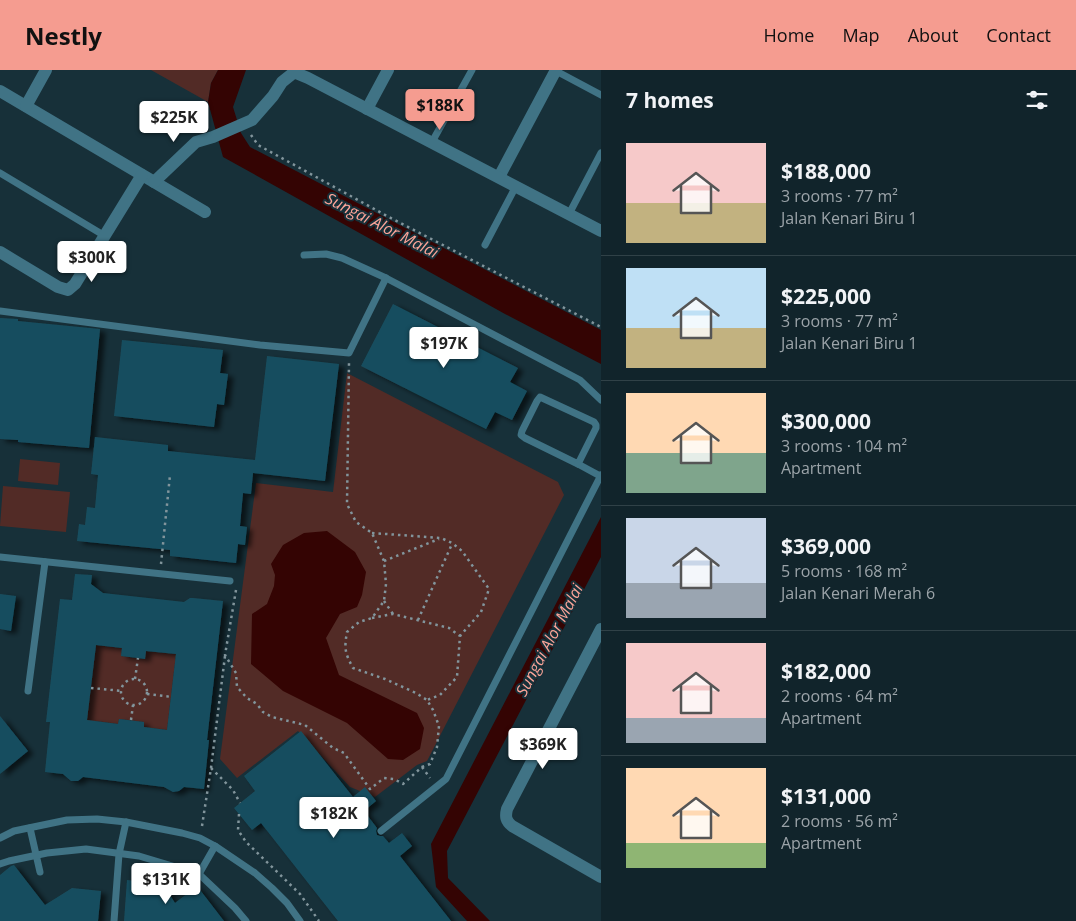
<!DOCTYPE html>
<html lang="en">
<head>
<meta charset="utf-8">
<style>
  body { margin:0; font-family:"Open Sans",sans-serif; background:#1a2c33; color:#f1f3f6; height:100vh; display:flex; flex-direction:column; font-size:19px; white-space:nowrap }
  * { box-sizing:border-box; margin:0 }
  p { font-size:16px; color:#9ca4a9 }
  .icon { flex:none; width:28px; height:28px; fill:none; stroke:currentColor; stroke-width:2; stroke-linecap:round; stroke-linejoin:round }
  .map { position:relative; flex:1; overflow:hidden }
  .side { display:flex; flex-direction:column; background:#11242b; width:475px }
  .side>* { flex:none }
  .price { position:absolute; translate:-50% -42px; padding:0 11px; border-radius:5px; background:#fff; color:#222; font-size:16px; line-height:32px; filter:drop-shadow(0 1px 2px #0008) }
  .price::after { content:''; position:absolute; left:50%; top:30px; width:15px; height:11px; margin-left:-8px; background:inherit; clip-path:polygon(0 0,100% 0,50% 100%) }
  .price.current { background:#f59c90; color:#111 }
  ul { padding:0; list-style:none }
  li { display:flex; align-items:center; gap:15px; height:125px; padding:0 25px }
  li+li { border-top:1px solid #304147 }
  li span { display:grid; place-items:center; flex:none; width:140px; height:100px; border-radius:0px; color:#555 }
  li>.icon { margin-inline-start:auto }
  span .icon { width:60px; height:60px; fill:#fffc; stroke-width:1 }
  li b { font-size:21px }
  h2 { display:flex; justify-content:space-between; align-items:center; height:60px; padding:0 25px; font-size:21px }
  header { display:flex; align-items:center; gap:30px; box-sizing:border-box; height:70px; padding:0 25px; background:#f59c90; color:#111 }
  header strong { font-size:24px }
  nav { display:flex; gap:28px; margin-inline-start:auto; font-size:18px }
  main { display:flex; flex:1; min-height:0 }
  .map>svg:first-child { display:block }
  .green { fill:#522b26 }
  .water { fill:#340403 }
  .building { fill:#194e5f; fill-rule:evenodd; filter:url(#shadow) }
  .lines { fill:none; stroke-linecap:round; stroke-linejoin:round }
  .path { stroke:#82959c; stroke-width:2.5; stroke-dasharray:2.5 4; stroke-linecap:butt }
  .lane { stroke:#407385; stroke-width:7 }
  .street { stroke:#407385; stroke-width:12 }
  .labels { text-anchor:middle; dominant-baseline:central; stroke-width:4; stroke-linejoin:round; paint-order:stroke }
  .water-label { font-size:16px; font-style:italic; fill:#fda599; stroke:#173039 }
</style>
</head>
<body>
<header>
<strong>Nestly</strong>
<nav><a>Home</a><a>Map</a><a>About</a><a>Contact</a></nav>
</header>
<main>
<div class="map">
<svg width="601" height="851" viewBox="0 0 601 851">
  <defs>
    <filter id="shadow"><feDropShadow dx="5.5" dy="3" stdDeviation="2.5" flood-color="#0009"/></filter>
  </defs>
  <rect width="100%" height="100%" fill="#173039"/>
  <g class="green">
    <path d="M151,0H218L211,13L208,32Z"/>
    <path d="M347,303L558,412L564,425L427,691L417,695L375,727L350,717L298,661L237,708L220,689L256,413L333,422Z"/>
    <path d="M20,389L60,393L58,415L18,411Z"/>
    <path d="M3,416L70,422L66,462L0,456Z"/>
    <path d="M96,575L122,578L121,586L144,589L145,581L176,584L167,660L144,657V652L119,649L118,654L96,651L86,656Z"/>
  </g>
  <g class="water">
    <path d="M218,0H246L233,37L241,63L250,77L601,260V294L505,244L223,87L208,32L211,13Z"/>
    <path d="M601,447V487L447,781L448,808L490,851H467L436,817L431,774Z"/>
    <path d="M327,461L355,482L366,502L362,525L357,537L340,544L326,568L339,605L417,643L424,658L420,679L403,690L388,689L347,653L283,621L251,594L252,544L267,534L274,516L275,505L271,494L283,475L304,463Z"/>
  </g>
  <g class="building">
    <path d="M393,234L518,298L510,312L527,321L512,350L495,342L486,359L361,296Z"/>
    <path d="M0,248L18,249V251L100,259L89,378L18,372V370L0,369Z"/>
    <path d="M122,270L223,280L220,303L228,304L224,335L217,334L214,357L114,346Z"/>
    <path d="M267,286L339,294L325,411L253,403L251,424L243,423L240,456L247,457L245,475L238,474L236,493L170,486V480L77,471L79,454L85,455L87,437L95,438L98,405L91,404L95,367L168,375V381L255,390Z"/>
    <path d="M75,504L92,505L91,514L103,523L184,532L190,528H193L223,531L207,670H209L204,719L184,717L179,721L173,722L164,717L83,707L78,711H71L63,704L45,702L50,652H46L60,529L72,530ZM96,575L122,578L121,586L138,588L145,589L146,581L176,584L167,660L144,657V652L119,649L118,654L87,650Z"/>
    <path d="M0,524L16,526L11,561L0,559Z"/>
    <path d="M0,646L28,681L0,704Z"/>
    <path d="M301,661L353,727L365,717L376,731L364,741L377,758L376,761L377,765L380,766H383L389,773L402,763L412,776L400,786L451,851H338L261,753L252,760L234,738L255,721L244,706Z"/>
    <path d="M14,795L45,835L72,818L101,821L98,851H0V805L11,796Z"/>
    <path d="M127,810L137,811L168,822L175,833L197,816L224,851H124Z"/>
  </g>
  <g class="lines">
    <g class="path">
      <path d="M251,65L258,75L387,146L601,257"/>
      <path d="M372,463L441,468L452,473L462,481L489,519L481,542L460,566"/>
      <path d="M384,491L439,469"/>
      <path d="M161,494L170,405"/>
      <path d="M236,520L225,585L236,603L237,617L247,628L257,634L263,642L272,647L305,655L333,678L344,683L370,719L384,708L394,709L403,714L422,697L430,694L437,677L439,656L433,640L427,630L416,623L385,609L353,598C345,583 344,579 347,562L359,552L372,548L384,531L386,514L384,491L372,463L356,452L347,434L349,293"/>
      <path d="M384,531L393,544"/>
      <path d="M372,548L393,544L449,558L460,566L457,607L440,625L427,630"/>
      <path d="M418,550L452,474"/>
      <path d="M135,609L138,588"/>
      <circle cx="134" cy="622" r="13"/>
      <path d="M91,618L122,621"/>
      <path d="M147,624L172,627"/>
      <path d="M131,650L133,635"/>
      <path d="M422,697L430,708"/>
      <path d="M211,698L233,720L240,733"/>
      <path d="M239,744L238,760L246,772L300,824L319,851"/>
      <path d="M202,756L211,698L225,586"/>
    </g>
    <g class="lane">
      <path d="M556,1L601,25"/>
      <path d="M432,72L472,0"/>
      <path d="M0,103L105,166"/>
      <path d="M569,144L601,83"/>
      <path d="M485,175L516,116"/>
      <path d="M304,185L326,184L342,188L386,208L580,310L601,330"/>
      <path d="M0,241L260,275L349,283L386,208"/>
      <path d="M540,327L594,352L596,355V358L578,394L525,368L521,365L522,361L537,331Z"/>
      <path d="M578,394L600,406"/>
      <path d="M0,487L230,511"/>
      <path d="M28,621L45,492"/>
      <path d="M30,758L40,802"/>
      <path d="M381,761L446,709L601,405"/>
      <path d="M0,768L14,761L67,750L97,749L126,752L182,763L200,768L215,776L255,803L272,818L287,833L300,851"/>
      <path d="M0,794L9,791L47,783L86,779L139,786L199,804L235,838L246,851"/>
      <path d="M199,804L215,776"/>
      <path d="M114,851L119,784L126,752"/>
    </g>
    <g class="street">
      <path d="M0,21L205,142"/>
      <path d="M26,36L46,0"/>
      <path d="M367,39L388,0"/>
      <path d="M499,107L556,0"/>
      <path d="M154,112L196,72L213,67L252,50L273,26L282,12L292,4L296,3L308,8L601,161"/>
      <path d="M0,182L58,217L68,220L75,214L142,105"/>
      <path d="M601,559L507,739C505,747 506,751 512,756L601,807"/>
    </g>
  </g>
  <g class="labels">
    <g class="water-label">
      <text transform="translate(382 155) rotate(27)">Sungai Alor Malai</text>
      <text transform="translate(549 570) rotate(-62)">Sungai Alor Malai</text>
    </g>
  </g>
</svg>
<b class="price current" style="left:440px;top:61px">$188K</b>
<b class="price" style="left:174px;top:73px">$225K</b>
<b class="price" style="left:92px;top:213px">$300K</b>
<b class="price" style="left:444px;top:299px">$197K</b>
<b class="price" style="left:543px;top:700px">$369K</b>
<b class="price" style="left:334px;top:769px">$182K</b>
<b class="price" style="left:166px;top:835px">$131K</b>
</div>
<section class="side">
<h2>7 homes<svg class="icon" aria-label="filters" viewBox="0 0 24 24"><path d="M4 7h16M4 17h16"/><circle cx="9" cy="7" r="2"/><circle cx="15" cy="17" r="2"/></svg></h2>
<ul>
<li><span style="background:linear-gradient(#f6c9c9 60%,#c2b280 0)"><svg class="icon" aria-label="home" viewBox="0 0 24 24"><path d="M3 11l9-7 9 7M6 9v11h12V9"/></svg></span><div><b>$188,000</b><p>3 rooms · 77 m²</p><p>Jalan Kenari Biru 1</p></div></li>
<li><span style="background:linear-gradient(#bfe0f5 60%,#c2b280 0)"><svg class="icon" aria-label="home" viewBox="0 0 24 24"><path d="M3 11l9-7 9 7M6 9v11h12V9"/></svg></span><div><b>$225,000</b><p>3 rooms · 77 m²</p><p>Jalan Kenari Biru 1</p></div></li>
<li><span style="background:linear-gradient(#ffd9b3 60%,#7fa58c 0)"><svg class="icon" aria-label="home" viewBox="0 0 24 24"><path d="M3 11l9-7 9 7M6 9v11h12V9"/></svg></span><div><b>$300,000</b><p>3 rooms · 104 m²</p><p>Apartment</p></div></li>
<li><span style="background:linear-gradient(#c9d6e8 65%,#9aa5b1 0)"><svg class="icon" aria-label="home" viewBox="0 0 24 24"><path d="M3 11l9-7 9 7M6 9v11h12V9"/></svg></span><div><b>$369,000</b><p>5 rooms · 168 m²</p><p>Jalan Kenari Merah 6</p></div></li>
<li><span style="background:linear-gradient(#f6c9c9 75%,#9aa5b1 0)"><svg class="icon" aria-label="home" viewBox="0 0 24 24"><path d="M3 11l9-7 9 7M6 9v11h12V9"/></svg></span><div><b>$182,000</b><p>2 rooms · 64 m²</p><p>Apartment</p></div></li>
<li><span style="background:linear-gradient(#ffd9b3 75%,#8fb573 0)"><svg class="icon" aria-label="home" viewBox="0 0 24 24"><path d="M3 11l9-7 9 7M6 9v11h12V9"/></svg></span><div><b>$131,000</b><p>2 rooms · 56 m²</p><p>Apartment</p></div></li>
</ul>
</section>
</main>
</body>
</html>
